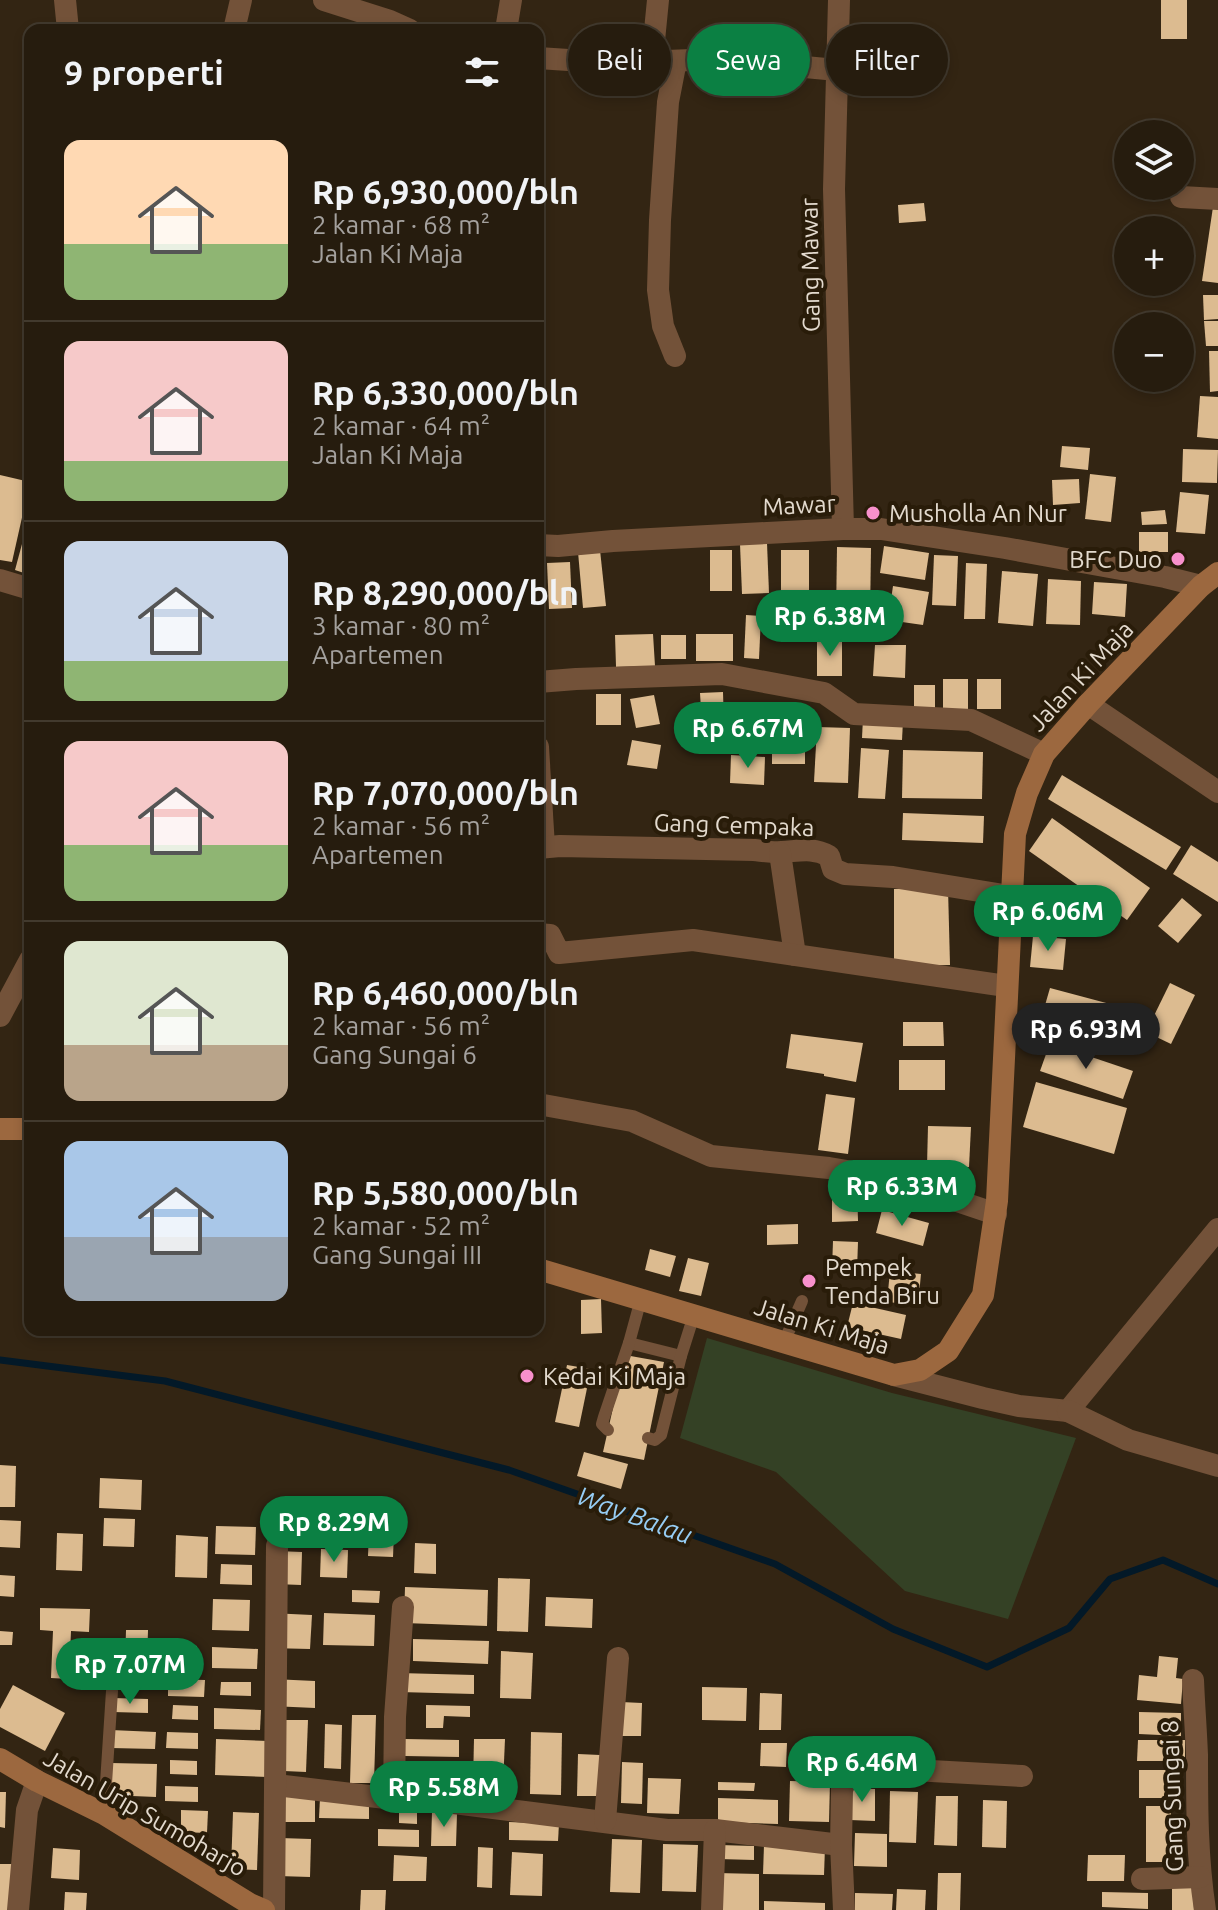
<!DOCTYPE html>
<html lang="id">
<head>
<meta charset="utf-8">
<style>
  body { margin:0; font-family:Ubuntu,sans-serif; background:#32291c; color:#f1f3f6; height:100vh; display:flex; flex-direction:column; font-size:30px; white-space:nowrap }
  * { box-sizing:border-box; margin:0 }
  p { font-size:26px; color:#a4a19e }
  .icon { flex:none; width:44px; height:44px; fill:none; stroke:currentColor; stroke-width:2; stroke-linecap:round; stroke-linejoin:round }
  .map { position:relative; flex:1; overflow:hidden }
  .details { position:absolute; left:24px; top:24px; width:520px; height:1312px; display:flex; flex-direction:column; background:#261c0e; border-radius:16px; box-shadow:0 4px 12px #0003,0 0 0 2px #423a2e }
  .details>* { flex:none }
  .guide { position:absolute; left:568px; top:24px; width:530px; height:72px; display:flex; gap:16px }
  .buttons { position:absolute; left:1114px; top:120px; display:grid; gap:16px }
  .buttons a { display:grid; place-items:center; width:80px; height:80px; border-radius:50%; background:#261c0e; box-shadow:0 4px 12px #0003,0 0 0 2px #423a2e; font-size:40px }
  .price { position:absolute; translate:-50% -68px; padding:0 18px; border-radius:28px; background:#0b8043; color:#fff; font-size:26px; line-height:52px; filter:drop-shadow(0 2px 4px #0008) }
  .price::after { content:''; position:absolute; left:50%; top:48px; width:24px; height:18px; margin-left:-12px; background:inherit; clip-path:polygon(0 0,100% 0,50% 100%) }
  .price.on { background:#222; color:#fff }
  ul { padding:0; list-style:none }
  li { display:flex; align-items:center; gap:24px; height:200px; padding:0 40px }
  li+li { border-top:2px solid #423a2e }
  li span { display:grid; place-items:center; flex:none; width:224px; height:160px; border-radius:16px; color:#555 }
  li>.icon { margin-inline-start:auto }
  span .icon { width:96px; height:96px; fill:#fffc; stroke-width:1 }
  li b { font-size:34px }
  h2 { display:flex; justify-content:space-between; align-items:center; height:96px; padding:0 40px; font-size:34px }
  .pill { padding:0 28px; border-radius:36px; background:#261c0e; box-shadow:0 4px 12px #0003,0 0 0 2px #423a2e; font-size:28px; line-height:72px }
  .pill.on { background:#0b8043; color:#fff }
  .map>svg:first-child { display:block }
  .green { fill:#344125 }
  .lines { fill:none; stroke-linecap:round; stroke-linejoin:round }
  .stream { stroke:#031928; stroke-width:7 }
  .building { fill:#dcbb90 }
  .service { stroke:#735239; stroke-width:12 }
  .minor { stroke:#735239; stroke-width:22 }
  .secondary { stroke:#9c683f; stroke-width:22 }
  .poi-dot { fill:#f890cc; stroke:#291c09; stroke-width:3 }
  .labels { text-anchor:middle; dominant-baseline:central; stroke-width:8; stroke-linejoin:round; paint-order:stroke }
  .street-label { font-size:24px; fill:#e3dace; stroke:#291c09 }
  .poi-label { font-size:24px; fill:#e3dace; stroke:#291c09; text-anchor:start }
  .water-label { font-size:26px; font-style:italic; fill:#96cdf4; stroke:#291c09 }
</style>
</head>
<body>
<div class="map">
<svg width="1218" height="1910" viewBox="0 0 1218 1910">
  <rect width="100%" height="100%" fill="#332513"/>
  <path class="green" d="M707,1338L892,1393L1076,1438L1008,1619L905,1591L776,1472L680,1438Z"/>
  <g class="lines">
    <path class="stream" d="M0,1360L165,1381L509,1470L775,1564L893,1629L987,1667L1069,1628L1110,1579L1163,1560L1218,1584"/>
  </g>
  <g class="building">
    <rect x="1161" y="0" width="26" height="39"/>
    <path d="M924,203L926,221L899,223L898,205Z"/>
    <path d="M1213,207L1218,208V283L1202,281Z"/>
    <path d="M1203,295H1218V319L1204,320Z"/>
    <path d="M1204,321H1218V346H1206Z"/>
    <path d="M1209,351H1218V391L1210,392Z"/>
    <path d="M1200,396L1218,397V439L1197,437Z"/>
    <path d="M1062,446L1090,448L1088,470L1060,467Z"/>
    <path d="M1183,449L1218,450L1217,483L1182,482Z"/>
    <path d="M1090,474L1116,477L1111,522L1085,519Z"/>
    <path d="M0,475L30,482L12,562L0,560Z"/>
    <path d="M1079,479L1080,503L1053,505L1052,480Z"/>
    <path d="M1180,492L1209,495L1205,534L1176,532Z"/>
    <path d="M1165,510L1167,524L1142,525L1141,512Z"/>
    <path d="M29,518H30V575L15,570Z"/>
    <rect x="1139" y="532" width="29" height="20"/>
    <path d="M767,543L769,593L742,594L740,544Z"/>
    <path d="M884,546L929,553L925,580L880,573Z"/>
    <path d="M837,547L871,548L870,618L836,617Z"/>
    <path d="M600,550L606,606L583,608L578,552Z"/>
    <rect x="710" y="550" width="22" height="41"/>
    <rect x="781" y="550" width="28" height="48"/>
    <path d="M934,555L958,556L956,606L932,605Z"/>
    <path d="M570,562L572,608L549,609L547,563Z"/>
    <path d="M966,563L987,564L985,619H964Z"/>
    <path d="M1002,571L1038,574L1033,626L998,623Z"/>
    <path d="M1048,579L1081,581L1080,625L1046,624Z"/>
    <path d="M1094,582L1127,584L1125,617L1092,614Z"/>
    <path d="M893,586L929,592L923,625L888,620Z"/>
    <path d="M746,615L761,616L759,659L744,658Z"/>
    <path d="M653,634L655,666L616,667L615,635Z"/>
    <rect x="696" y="634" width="37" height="27"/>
    <rect x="661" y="635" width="25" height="24"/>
    <rect x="817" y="640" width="25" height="36"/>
    <path d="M875,645H906L905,678L873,676Z"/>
    <rect x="943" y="679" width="25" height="33"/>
    <rect x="977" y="679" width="24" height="30"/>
    <rect x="914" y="685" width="21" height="26"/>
    <path d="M723,692L724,726H702L700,693Z"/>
    <rect x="596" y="694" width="25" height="31"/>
    <path d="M654,695L660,724L636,728L630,699Z"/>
    <path d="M736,705H759L758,740H735Z"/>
    <path d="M770,705L802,707L800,737L768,735Z"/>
    <path d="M863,718L903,721L902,740L862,738Z"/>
    <path d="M817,727L850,728L848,783L814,782Z"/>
    <path d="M632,740L661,745L657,769L627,765Z"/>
    <rect x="772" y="747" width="33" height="17"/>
    <path d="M861,748L889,750L885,799L858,798Z"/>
    <path d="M903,750L983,752L982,799L902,798Z"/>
    <path d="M731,755L765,757L764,785L730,783Z"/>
    <path d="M1062,775L1181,847L1166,870L1048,799Z"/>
    <path d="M903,813L984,816L983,843L902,840Z"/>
    <path d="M1052,818L1150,888L1127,920L1029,851Z"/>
    <path d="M1191,845L1218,862V902L1173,874Z"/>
    <path d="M948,888L950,965L894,966V889Z"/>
    <path d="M1182,898L1202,915L1178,943L1158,926Z"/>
    <path d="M1033,936L1066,939L1063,970L1030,967Z"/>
    <path d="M1170,983L1195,995L1171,1044L1146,1032Z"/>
    <path d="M1050,988L1140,1012L1130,1050L1039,1026Z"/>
    <path d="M903,1022H943L944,1046H903Z"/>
    <path d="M791,1034L863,1043L856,1082L824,1076V1074L786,1068Z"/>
    <path d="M1050,1043L1133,1071L1123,1099L1040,1071Z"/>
    <rect x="899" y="1060" width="46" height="30"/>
    <path d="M1036,1082L1127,1108L1114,1154L1023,1127Z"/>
    <path d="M826,1094L855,1098L848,1154L818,1150Z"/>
    <path d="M928,1126L971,1127L969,1167L927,1166Z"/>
    <path d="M832,1183H857L858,1221L832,1222Z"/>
    <path d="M882,1210L929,1223L923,1246L876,1233Z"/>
    <path d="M798,1224V1244L767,1245V1225Z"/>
    <path d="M833,1241L858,1242L857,1270L832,1269Z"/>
    <path d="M650,1249L676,1256L670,1277L645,1270Z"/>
    <path d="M688,1258L709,1263L701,1296L679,1291Z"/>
    <path d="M890,1271L921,1274L918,1305L887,1302Z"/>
    <path d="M601,1299L602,1333L581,1334V1300Z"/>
    <path d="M853,1303L906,1315L901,1339L847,1327Z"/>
    <path d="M625,1355L664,1362L644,1460L603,1452Z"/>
    <path d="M567,1365L591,1369L579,1427L555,1422Z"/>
    <path d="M584,1452L628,1464L621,1489L577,1476Z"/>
    <path d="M0,1465L16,1466L15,1507H0Z"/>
    <path d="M100,1478L142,1480L141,1510L99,1508Z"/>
    <path d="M294,1500L328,1501L327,1537L292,1535Z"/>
    <path d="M104,1518L135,1519L134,1547L103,1546Z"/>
    <path d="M0,1520L21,1521L20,1548L0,1547Z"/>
    <path d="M216,1526L256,1527L255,1555L215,1554Z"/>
    <path d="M369,1531L394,1532L393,1557L368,1556Z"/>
    <path d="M57,1533L83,1534L82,1571L56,1570Z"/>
    <path d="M176,1535L208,1537L207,1578L175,1577Z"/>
    <path d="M415,1543L436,1544V1574L414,1573Z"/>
    <path d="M321,1549L348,1550L347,1578L320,1577Z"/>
    <path d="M277,1551L302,1552L301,1585L276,1584Z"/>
    <path d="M221,1564L252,1565V1585L220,1584Z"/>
    <path d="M0,1575L15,1576L14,1597L0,1596Z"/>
    <path d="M498,1578L530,1579L528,1632L497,1631Z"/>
    <path d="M405,1587L488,1590L487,1626L404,1623Z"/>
    <path d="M352,1590L380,1591L379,1603L352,1602Z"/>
    <path d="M546,1597L593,1599L592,1628L545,1626Z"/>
    <path d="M213,1599L250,1600L249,1631L212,1630Z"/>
    <path d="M40,1608L90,1609L89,1632L71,1631L69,1679L51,1678L53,1631L40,1630Z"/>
    <path d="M270,1613L312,1615L310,1649L269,1648Z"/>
    <path d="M324,1613L375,1615L374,1646L323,1645Z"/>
    <path d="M126,1630H148L147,1666L125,1665Z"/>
    <path d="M0,1631L13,1632L12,1645H0Z"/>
    <path d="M413,1639L489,1641L488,1664L413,1661Z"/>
    <path d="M167,1645L197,1646V1669L167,1668Z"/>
    <path d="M212,1647L258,1649L257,1669L212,1668Z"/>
    <path d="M501,1651L533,1653L531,1699L500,1698Z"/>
    <path d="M1159,1656L1178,1658L1176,1678L1183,1679L1181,1704L1137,1700L1139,1675L1157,1677Z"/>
    <path d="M399,1673L474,1675V1694L399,1692Z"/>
    <path d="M168,1679L205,1680L204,1697L168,1696Z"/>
    <path d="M272,1679L315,1681V1708L271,1706Z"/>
    <path d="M221,1682H251V1696L220,1695Z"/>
    <path d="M13,1685L65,1713L45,1751L0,1727V1709Z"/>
    <path d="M702,1687L747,1688L746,1721L702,1720Z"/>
    <path d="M760,1693L782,1694L781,1730H759Z"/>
    <path d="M113,1698L148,1699V1713L113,1712Z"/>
    <path d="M621,1702L642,1703L641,1736H620Z"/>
    <path d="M173,1705L198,1706V1720L172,1719Z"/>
    <path d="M426,1705L470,1706V1717L444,1716L443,1728H426Z"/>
    <path d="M214,1708L261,1710L260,1730L214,1729Z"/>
    <path d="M1139,1712L1181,1713V1736L1139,1734Z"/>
    <path d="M352,1715H376L374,1783H350Z"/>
    <path d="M285,1720H308L306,1772L284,1771Z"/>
    <path d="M325,1724L342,1725L341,1769L324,1768Z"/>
    <path d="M111,1730L156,1732L155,1749L111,1748Z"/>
    <path d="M167,1732L198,1733V1749L166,1748Z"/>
    <path d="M531,1732L562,1733L561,1795L530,1794Z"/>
    <path d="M216,1739L269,1741L268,1777L215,1775Z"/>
    <path d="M405,1739L459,1740V1757L405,1756Z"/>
    <path d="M474,1739H505L503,1785L473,1784Z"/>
    <path d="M1138,1740H1185V1761H1137Z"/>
    <path d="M761,1743H787L786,1767L760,1766Z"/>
    <path d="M578,1754L600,1755L599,1796H577Z"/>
    <path d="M170,1760L197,1761V1775L170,1774Z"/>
    <path d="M622,1762L643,1763L642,1804L621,1803Z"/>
    <path d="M111,1763L157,1764L156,1797L109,1795Z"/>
    <path d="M400,1767L462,1768V1796L399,1795Z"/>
    <rect x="1139" y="1770" width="36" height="28"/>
    <path d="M648,1778L681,1779L679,1814L647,1813Z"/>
    <path d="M790,1781L830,1782L829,1822L789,1821Z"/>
    <path d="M718,1782L755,1783L754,1791L718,1790Z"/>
    <path d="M165,1786L198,1787V1802L165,1801Z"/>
    <path d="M850,1788L875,1789V1821L850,1820Z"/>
    <path d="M890,1791L918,1792L916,1843L889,1842Z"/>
    <path d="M0,1792H6L5,1828L0,1827Z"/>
    <path d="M283,1795H315V1822H282Z"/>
    <path d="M936,1796H958L957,1846L934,1845Z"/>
    <path d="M320,1798L369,1800V1819L319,1818Z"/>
    <path d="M718,1798L778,1800V1824L718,1822Z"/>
    <path d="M983,1800L1007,1801L1006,1848L982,1847Z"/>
    <rect x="1146" y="1806" width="25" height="56"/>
    <path d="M181,1810L208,1811L207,1833L181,1832Z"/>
    <path d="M399,1811L417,1812V1824L399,1823Z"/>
    <path d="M233,1812L259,1813L257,1870L231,1869Z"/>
    <path d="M432,1812L457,1813L456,1846H431Z"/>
    <path d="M509,1822L559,1824L558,1841L509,1840Z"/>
    <path d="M378,1829L419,1830V1847L378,1846Z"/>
    <path d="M855,1833L887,1834V1867L854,1866Z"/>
    <path d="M280,1838L311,1839L310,1877L278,1876Z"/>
    <path d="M612,1839L642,1840L640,1893L610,1892Z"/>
    <path d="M663,1844L698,1845L696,1892L662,1891Z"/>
    <path d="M719,1845L754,1846V1860L719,1859Z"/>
    <path d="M764,1845L825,1847L824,1875L763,1874Z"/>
    <path d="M478,1847L493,1848L492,1888L477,1887Z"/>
    <path d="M53,1848L80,1850L79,1880L51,1878Z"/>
    <path d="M512,1852L543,1854L542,1896L510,1895Z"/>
    <path d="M394,1855L427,1857L426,1881H393Z"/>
    <path d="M1088,1855H1125L1124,1881H1087Z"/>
    <path d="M0,1864H14L12,1910H0Z"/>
    <path d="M717,1873L759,1874V1910H716Z"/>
    <path d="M938,1873H961L960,1910H937Z"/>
    <path d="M1193,1887L1194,1910H1172V1888Z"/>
    <path d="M897,1889L926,1890L925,1910H896Z"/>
    <path d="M361,1890H386L385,1910H360Z"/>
    <path d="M65,1892L87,1893L86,1910H64Z"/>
    <path d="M1102,1892L1148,1893V1909L1102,1907Z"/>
    <path d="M855,1893L893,1894L892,1910H855Z"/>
    <path d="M764,1901L825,1903V1910H764Z"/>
  </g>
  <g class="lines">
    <g class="service">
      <path d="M837,59L913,64"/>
      <path d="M784,1342L802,1301"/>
      <path d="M629,1343L681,1356"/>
      <path d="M608,1430L602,1424L604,1417L629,1343L641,1299"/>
      <path d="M648,1438L655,1440L661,1435L681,1356L694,1315"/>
      <path d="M104,1814L112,1691"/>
    </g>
    <g class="minor">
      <path d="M65,0L68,30"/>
      <path d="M324,0L390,21L410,30"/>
      <path d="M839,0L834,189L843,529"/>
      <path d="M234,30L241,0"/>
      <path d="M506,30L511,0"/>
      <path d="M538,58L614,63L718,59L837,70"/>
      <path d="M652,61L658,0"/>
      <path d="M1181,197L1218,199"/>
      <path d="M675,356L663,326L658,290L660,220L668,102L676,61"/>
      <path d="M538,545L558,546L613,541L843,529H881L1005,548L1165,577L1201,586"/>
      <path d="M0,580L30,589"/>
      <path d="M538,682L576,679L722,674L824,693L854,714L971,720L1044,754"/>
      <path d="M1088,704L1218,792"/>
      <path d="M538,747L544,847"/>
      <path d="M538,848L560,846L754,850C763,851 773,853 782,852C799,851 813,847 829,856L833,869L845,874L893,877L1010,896"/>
      <path d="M780,853L795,955"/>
      <path d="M538,934L550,935L559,953L693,940L1006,986"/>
      <path d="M0,1016L30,960"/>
      <path d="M538,1104L632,1121L711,1156L829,1168L889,1178L996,1214"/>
      <path d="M894,1375L983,1398L1019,1406L1068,1411L1218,1229"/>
      <path d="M1068,1411L1128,1440L1218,1466"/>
      <path d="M1193,1680C1194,1705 1196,1730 1197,1755C1197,1807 1197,1858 1205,1910"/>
      <path d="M276,1785L394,1799L430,1800L667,1830H715L841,1845"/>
      <path d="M394,1799L395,1717L403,1607"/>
      <path d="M605,1821L618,1658"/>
      <path d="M1142,1879L1200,1877"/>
      <path d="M18,1910L27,1810L37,1781"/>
      <path d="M274,1910L277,1546"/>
      <path d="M712,1910L715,1830"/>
      <path d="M844,1910L841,1845L842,1789L849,1775L858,1767L1022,1776"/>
    </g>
    <g class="secondary">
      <path d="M0,1129H30"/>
      <path d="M538,1269L894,1375L920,1370L948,1351L983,1295L997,1201L1015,834L1027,793L1044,754L1088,704L1201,586L1218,573"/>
      <path d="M0,1759L37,1781L104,1814L250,1904L264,1910"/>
    </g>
  </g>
  <g class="poi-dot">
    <circle cx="873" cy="513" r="8"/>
    <circle cx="1178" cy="559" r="8"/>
    <circle cx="809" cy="1281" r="8"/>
    <circle cx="527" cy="1376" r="8"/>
  </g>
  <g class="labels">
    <g class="street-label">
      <text transform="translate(810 265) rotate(-91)">Gang Mawar</text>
      <text transform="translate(799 505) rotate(-3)">Mawar</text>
      <text transform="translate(1081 676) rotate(-47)">Jalan Ki Maja</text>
      <text transform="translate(734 825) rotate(2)">Gang Cempaka</text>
      <text transform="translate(822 1326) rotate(17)">Jalan Ki Maja</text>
      <text transform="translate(1172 1796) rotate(-92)">Gang Sungai 8</text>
      <text transform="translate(145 1813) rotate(30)">Jalan Urip Sumoharjo</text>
    </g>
    <g class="poi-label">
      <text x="889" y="513">Musholla An Nur</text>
      <text x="1162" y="559" text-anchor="end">BFC Duo</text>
      <text x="825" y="1267">Pempek<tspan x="825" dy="28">Tenda Biru</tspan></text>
      <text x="543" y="1376">Kedai Ki Maja</text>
    </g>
    <g class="water-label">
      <text transform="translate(635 1515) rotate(20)">Way Balau</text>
    </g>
  </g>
</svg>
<div class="buttons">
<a><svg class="icon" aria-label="layers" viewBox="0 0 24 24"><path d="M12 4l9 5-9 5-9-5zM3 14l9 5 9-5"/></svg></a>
<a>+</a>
<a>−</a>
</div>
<b class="price" style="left:830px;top:658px">Rp 6.38M</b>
<b class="price" style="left:748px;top:770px">Rp 6.67M</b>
<b class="price" style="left:1048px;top:953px">Rp 6.06M</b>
<b class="price on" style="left:1086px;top:1071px">Rp 6.93M</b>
<b class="price" style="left:902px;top:1228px">Rp 6.33M</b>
<b class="price" style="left:334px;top:1564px">Rp 8.29M</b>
<b class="price" style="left:130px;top:1706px">Rp 7.07M</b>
<b class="price" style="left:862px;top:1804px">Rp 6.46M</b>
<b class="price" style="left:444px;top:1829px">Rp 5.58M</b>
<div class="guide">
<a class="pill">Beli</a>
<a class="pill on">Sewa</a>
<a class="pill">Filter</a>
</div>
<section class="details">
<h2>9 properti<svg class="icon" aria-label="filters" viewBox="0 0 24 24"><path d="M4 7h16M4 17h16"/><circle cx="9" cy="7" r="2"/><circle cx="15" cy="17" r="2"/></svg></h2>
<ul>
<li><span style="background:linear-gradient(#ffd9b3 65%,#8fb573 0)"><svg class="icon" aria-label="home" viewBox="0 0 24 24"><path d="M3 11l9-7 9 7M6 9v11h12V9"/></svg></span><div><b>Rp 6,930,000/bln</b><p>2 kamar · 68 m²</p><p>Jalan Ki Maja</p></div></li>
<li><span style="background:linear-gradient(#f6c9c9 75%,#8fb573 0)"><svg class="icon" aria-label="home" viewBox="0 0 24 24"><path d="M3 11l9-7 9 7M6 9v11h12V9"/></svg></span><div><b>Rp 6,330,000/bln</b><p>2 kamar · 64 m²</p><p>Jalan Ki Maja</p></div></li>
<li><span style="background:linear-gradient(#c9d6e8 75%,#8fb573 0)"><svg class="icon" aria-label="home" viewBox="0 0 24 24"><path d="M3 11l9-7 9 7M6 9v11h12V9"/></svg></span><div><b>Rp 8,290,000/bln</b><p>3 kamar · 80 m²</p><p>Apartemen</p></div></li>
<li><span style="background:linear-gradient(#f6c9c9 65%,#8fb573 0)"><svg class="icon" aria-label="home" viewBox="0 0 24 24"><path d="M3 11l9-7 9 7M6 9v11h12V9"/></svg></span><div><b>Rp 7,070,000/bln</b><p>2 kamar · 56 m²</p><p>Apartemen</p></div></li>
<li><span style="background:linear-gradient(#dfe7d0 65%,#b9a48a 0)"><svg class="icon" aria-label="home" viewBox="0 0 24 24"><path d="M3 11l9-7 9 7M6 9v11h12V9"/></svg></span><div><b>Rp 6,460,000/bln</b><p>2 kamar · 56 m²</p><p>Gang Sungai 6</p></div></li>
<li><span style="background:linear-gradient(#a9c7e8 60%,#9aa5b1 0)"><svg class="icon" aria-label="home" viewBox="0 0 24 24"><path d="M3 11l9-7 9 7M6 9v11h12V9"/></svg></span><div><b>Rp 5,580,000/bln</b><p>2 kamar · 52 m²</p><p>Gang Sungai III</p></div></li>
</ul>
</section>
</div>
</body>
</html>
